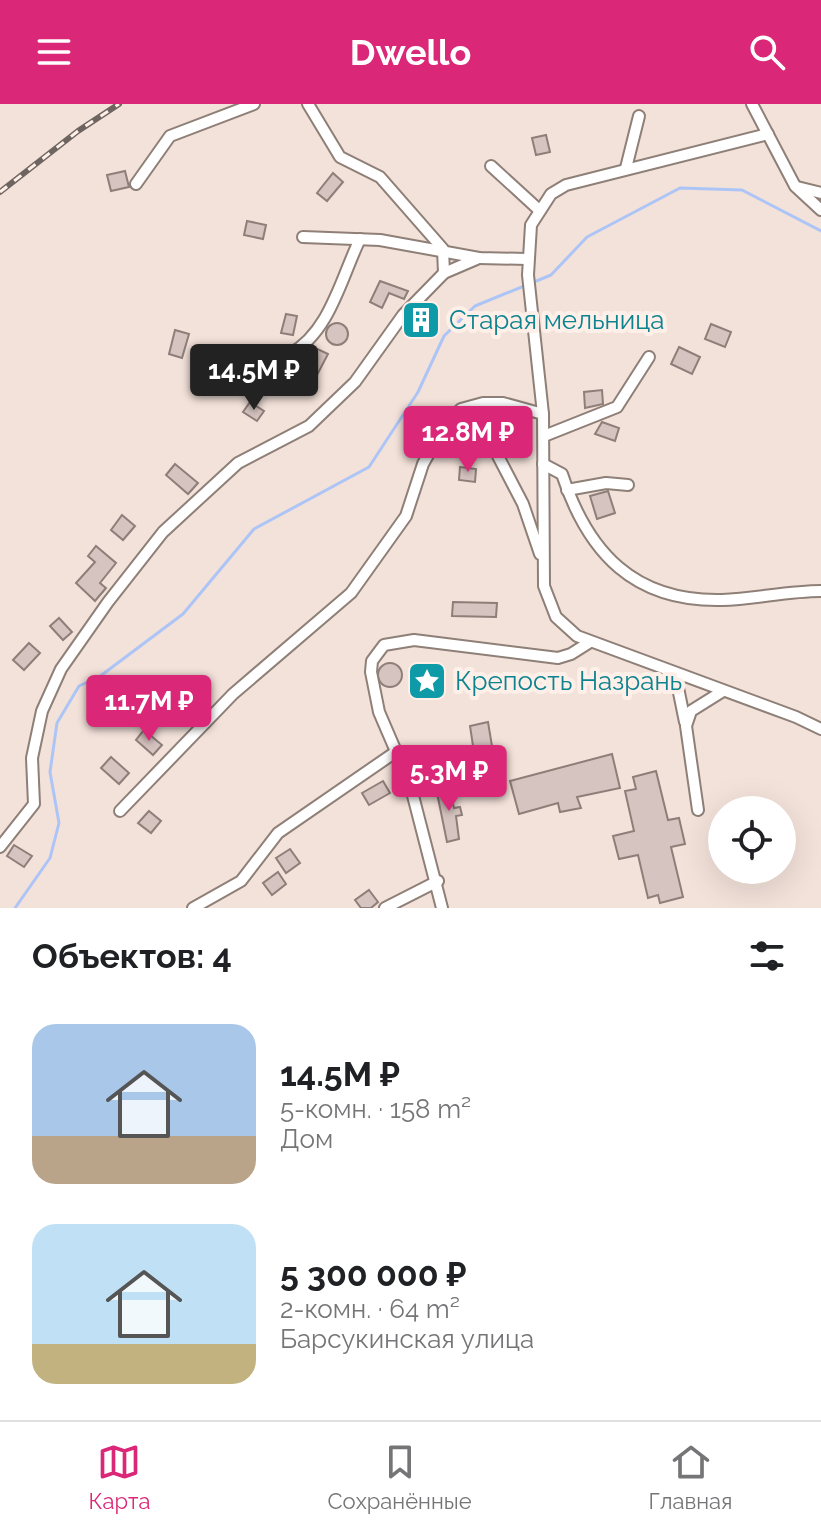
<!DOCTYPE html>
<html lang="ru">
<head>
<meta charset="utf-8">
<style>
  body { margin:0; font-family:Raleway,sans-serif; background:#f6f6f6; color:#202124; height:100vh; display:flex; flex-direction:column; font-size:30px; white-space:nowrap }
  * { box-sizing:border-box; margin:0 }
  p { font-size:26px; color:#757577 }
  .icon { flex:none; width:44px; height:44px; fill:none; stroke:currentColor; stroke-width:2; stroke-linecap:round; stroke-linejoin:round }
  .map { position:relative; height:804px; overflow:hidden }
  .details { display:flex; flex-direction:column; background:#fff; flex:1 }
  .details>* { flex:none }
  .buttons { position:absolute; left:708px; top:692px; display:grid; gap:16px }
  .buttons a { display:grid; place-items:center; width:88px; height:88px; border-radius:50%; background:#fff; box-shadow:0 8px 32px #0002; font-size:40px }
  .price { position:absolute; translate:-50% -68px; padding:0 18px; border-radius:8px; background:#db2777; color:#fff; font-size:26px; line-height:52px; filter:drop-shadow(0 2px 4px #0008) }
  .price::after { content:''; position:absolute; left:50%; top:48px; width:24px; height:18px; margin-left:-12px; background:inherit; clip-path:polygon(0 0,100% 0,50% 100%) }
  .price.on { background:#222; color:#fff }
  ul { padding:0; list-style:none }
  li { display:flex; align-items:center; gap:24px; height:200px; padding:0 32px }
  li span { display:grid; place-items:center; flex:none; width:224px; height:160px; border-radius:24px; color:#555 }
  li>.icon { margin-inline-start:auto }
  span .icon { width:96px; height:96px; fill:#fffc; stroke-width:1 }
  li b { font-size:34px }
  h2 { display:flex; justify-content:space-between; align-items:center; height:96px; padding:0 32px; font-size:34px }
  header { display:flex; justify-content:space-between; align-items:center; height:104px; padding:0 32px; background:#db2777; color:#fff; font-size:36px; font-weight:700 }
  .dock { display:flex; justify-content:space-around; align-items:center; height:112px; border-top:2px solid #e0e0e0; background:#fff; font-size:22px; color:#757577 }
  .dock a { display:grid; justify-items:center; gap:4px }
  .dock .on { color:#db2777 }
  .map>svg:first-child { display:block }
  .lines { fill:none; stroke-linecap:round; stroke-linejoin:round }
  .stream { stroke:#adc5f6; stroke-width:3 }
  .building { fill:#d6c4c0; stroke:#8e7e79; stroke-width:2 }
  .minor-casing { stroke:#8e7f77; stroke-width:14 }
  .minor { stroke:#fff; stroke-width:10 }
  .rail-casing { stroke:#6f6560; stroke-width:6 }
  .rail { stroke:#fef0e9; stroke-width:3; stroke-dasharray:9; stroke-linecap:butt }
  .labels { text-anchor:middle; dominant-baseline:central; stroke-width:8; stroke-linejoin:round; paint-order:stroke }
  .culture-label { font-size:26px; fill:#0d838f; stroke:#fef0e9; text-anchor:start }
</style>
</head>
<body>
<header><svg class="icon" aria-label="menu" viewBox="0 0 24 24"><path d="M4 6h16M4 12h16M4 18h16"/></svg>Dwello<svg class="icon" aria-label="search" viewBox="0 0 24 24"><circle cx="10" cy="10" r="6"/><path d="M15 15l6 6"/></svg></header>
<div class="map">
<svg width="821" height="804" viewBox="0 0 821 804">
  <rect width="100%" height="100%" fill="#f3e2da"/>
  <g class="lines">
    <path class="stream" d="M15,804L50,754L59,719L50,668L57,619L79,582L99,573L183,510L254,425L369,363L418,288L444,232L475,202L551,171L587,133L680,84L742,86L821,127"/>
  </g>
  <g class="building">
    <path d="M546,31L550,48L536,51L532,34Z"/>
    <path d="M125,67L129,83L111,87L107,71Z"/>
    <path d="M333,69L343,78L327,97L317,89Z"/>
    <path d="M247,117L266,121L263,135L244,131Z"/>
    <path d="M380,177L408,187L404,195L389,189L382,204L370,198Z"/>
    <path d="M286,210L297,212L293,231L281,229Z"/>
    <circle cx="337" cy="230" r="11"/>
    <path d="M711,220L731,228L725,243L705,235Z"/>
    <path d="M175,226L189,230L182,254L169,250Z"/>
    <path d="M313,243L328,250L316,273L301,266Z"/>
    <path d="M679,243L700,253L692,270L671,260Z"/>
    <path d="M267,262L286,273L279,285L260,274Z"/>
    <path d="M602,286L603,300L585,304L584,288Z"/>
    <path d="M250,298L264,307L257,317L243,308Z"/>
    <path d="M602,318L619,324L615,337L595,330Z"/>
    <path d="M175,360L198,379L188,390L166,371Z"/>
    <path d="M460,363L476,365L475,378L459,376Z"/>
    <path d="M608,387L615,409L597,415L590,392Z"/>
    <path d="M122,411L135,422L123,436L111,426Z"/>
    <path d="M96,442L116,459L100,479L106,484L95,497L76,479L95,458L88,452Z"/>
    <path d="M453,498L497,499L496,513L452,512Z"/>
    <path d="M59,514L72,528L63,536L50,522Z"/>
    <path d="M29,539L40,549L24,566L13,556Z"/>
    <circle cx="390" cy="571" r="12"/>
    <path d="M488,618L494,654L475,655L470,622Z"/>
    <path d="M144,626L162,641L153,651L136,636Z"/>
    <path d="M612,650L620,684L577,693L581,704L560,708L558,699L519,710L510,677Z"/>
    <path d="M111,653L129,669L119,680L101,664Z"/>
    <path d="M656,667L668,716L679,714L685,740L671,743L683,793L660,799L658,791L648,794L638,751L619,755L613,732L634,727L625,687L636,685L633,673Z"/>
    <path d="M383,677L390,689L369,701L362,689Z"/>
    <path d="M449,681L454,704L460,703L462,711L456,712L459,735L447,738L436,684Z"/>
    <path d="M149,707L161,717L151,729L138,719Z"/>
    <path d="M14,741L32,752L24,763L7,752Z"/>
    <path d="M290,745L300,759L286,769L276,754Z"/>
    <path d="M278,768L286,780L272,791L263,779Z"/>
    <path d="M369,786L378,798L371,804H361L355,796Z"/>
  </g>
  <g class="lines">
    <g class="minor-casing">
      <g id="minor">
        <path d="M308,0L340,53L380,73L443,145L444,169"/>
        <path d="M752,0L795,82L821,106"/>
        <path d="M768,30L566,81L551,90L531,121L528,171L543,310L544,482L556,513L577,532L796,613L821,625"/>
        <path d="M491,62L538,105"/>
        <path d="M626,64L639,12"/>
        <path d="M136,80L170,32L254,0"/>
        <path d="M797,83L821,89"/>
        <path d="M303,133L380,136L479,154L527,155"/>
        <path d="M290,250C330,228 341,174 360,135"/>
        <path d="M544,332L617,303L649,253"/>
        <path d="M498,352L523,400L540,450"/>
        <path d="M543,360L562,370C588,449 634,498 722,496C755,495 788,487 821,487"/>
        <path d="M567,386L606,379L628,381"/>
        <path d="M675,569L685,618"/>
        <path d="M698,706L686,622L691,607L723,587"/>
        <path d="M120,707L233,590L351,489L406,412L423,360L444,322L461,305L483,299H503L543,310"/>
        <path d="M0,743L34,700L32,654L42,607L61,565L108,498L163,428L238,359L309,322L355,278L403,211L444,169L479,154"/>
        <path d="M193,804L241,777L278,729L397,647"/>
        <path d="M385,804L438,777"/>
        <path d="M442,804L410,680L379,608L371,568L372,557L384,541L414,536L558,554L571,550L590,538"/>
      </g>
    </g>
    <use href="#minor" class="minor"/>
    <g class="rail-casing">
      <path id="rail" d="M0,88L78,27L119,0"/>
    </g>
    <use href="#rail" class="rail"/>
  </g>
  <defs>
    <g id="building-square" transform="scale(2)"><rect x="-9" y="-9" width="18" height="18" rx="4" fill="#0f9aa8" stroke="#fef0e9"/><path d="M-4-6H4V6H1V3H-1V6H-4ZM-2.5-4.3h1.7v1.8h-1.7ZM.8-4.3h1.7v1.8H.8ZM-2.5-1h1.7V.8h-1.7ZM.8-1h1.7V.8H.8Z" fill="#fff"/></g>
    <g id="sight-square" transform="scale(2)"><rect x="-9" y="-9" width="18" height="18" rx="4" fill="#0f9aa8" stroke="#fef0e9"/><path d="M0-6L1.8-2.2L6-1.7L2.9 1.2L3.7 5.4L0 3.3L-3.7 5.4L-2.9 1.2L-6-1.7L-1.8-2.2Z" fill="#fff"/></g>
  </defs>
  <g fill-rule="evenodd">
    <use href="#building-square" x="421" y="216"/>
    <use href="#sight-square" x="427" y="577"/>
  </g>
  <g class="labels">
    <g class="culture-label">
      <text x="449" y="216">Старая мельница</text>
      <text x="455" y="577">Крепость Назрань</text>
    </g>
  </g>
</svg>
<div class="buttons">
<a><svg class="icon" aria-label="locate" viewBox="0 0 24 24"><circle cx="12" cy="12" r="6"/><path d="M12 2v4M12 18v4M2 12h4M18 12h4"/></svg></a>
</div>
<b class="price on" style="left:254px;top:308px">14.5M ₽</b>
<b class="price" style="left:468px;top:370px">12.8M ₽</b>
<b class="price" style="left:149px;top:639px">11.7M ₽</b>
<b class="price" style="left:449px;top:709px">5.3M ₽</b>
</div>
<section class="details">
<h2>Объектов: 4<svg class="icon" aria-label="filters" viewBox="0 0 24 24"><path d="M4 7h16M4 17h16"/><circle cx="9" cy="7" r="2"/><circle cx="15" cy="17" r="2"/></svg></h2>
<ul>
<li><span style="background:linear-gradient(#a9c7e8 70%,#b9a48a 0)"><svg class="icon" aria-label="home" viewBox="0 0 24 24"><path d="M3 11l9-7 9 7M6 9v11h12V9"/></svg></span><div><b>14.5M ₽</b><p>5-комн. · 158 m²</p><p>Дом</p></div></li>
<li><span style="background:linear-gradient(#bfe0f5 75%,#c2b280 0)"><svg class="icon" aria-label="home" viewBox="0 0 24 24"><path d="M3 11l9-7 9 7M6 9v11h12V9"/></svg></span><div><b>5 300 000 ₽</b><p>2-комн. · 64 m²</p><p>Барсукинская улица</p></div></li>
</ul>
</section>
<nav class="dock">
<a class="on"><svg class="icon" aria-label="map" viewBox="0 0 24 24"><path d="M3 6l6-2 6 2 6-2v14l-6 2-6-2-6 2zM9 4v14M15 6v14"/></svg>Карта</a>
<a><svg class="icon" aria-label="saved" viewBox="0 0 24 24"><path d="M7 4h10v16l-5-4-5 4z"/></svg>Сохранённые</a>
<a><svg class="icon" aria-label="home" viewBox="0 0 24 24"><path d="M3 11l9-7 9 7M6 9v11h12V9"/></svg>Главная</a>
</nav>
</body>
</html>
